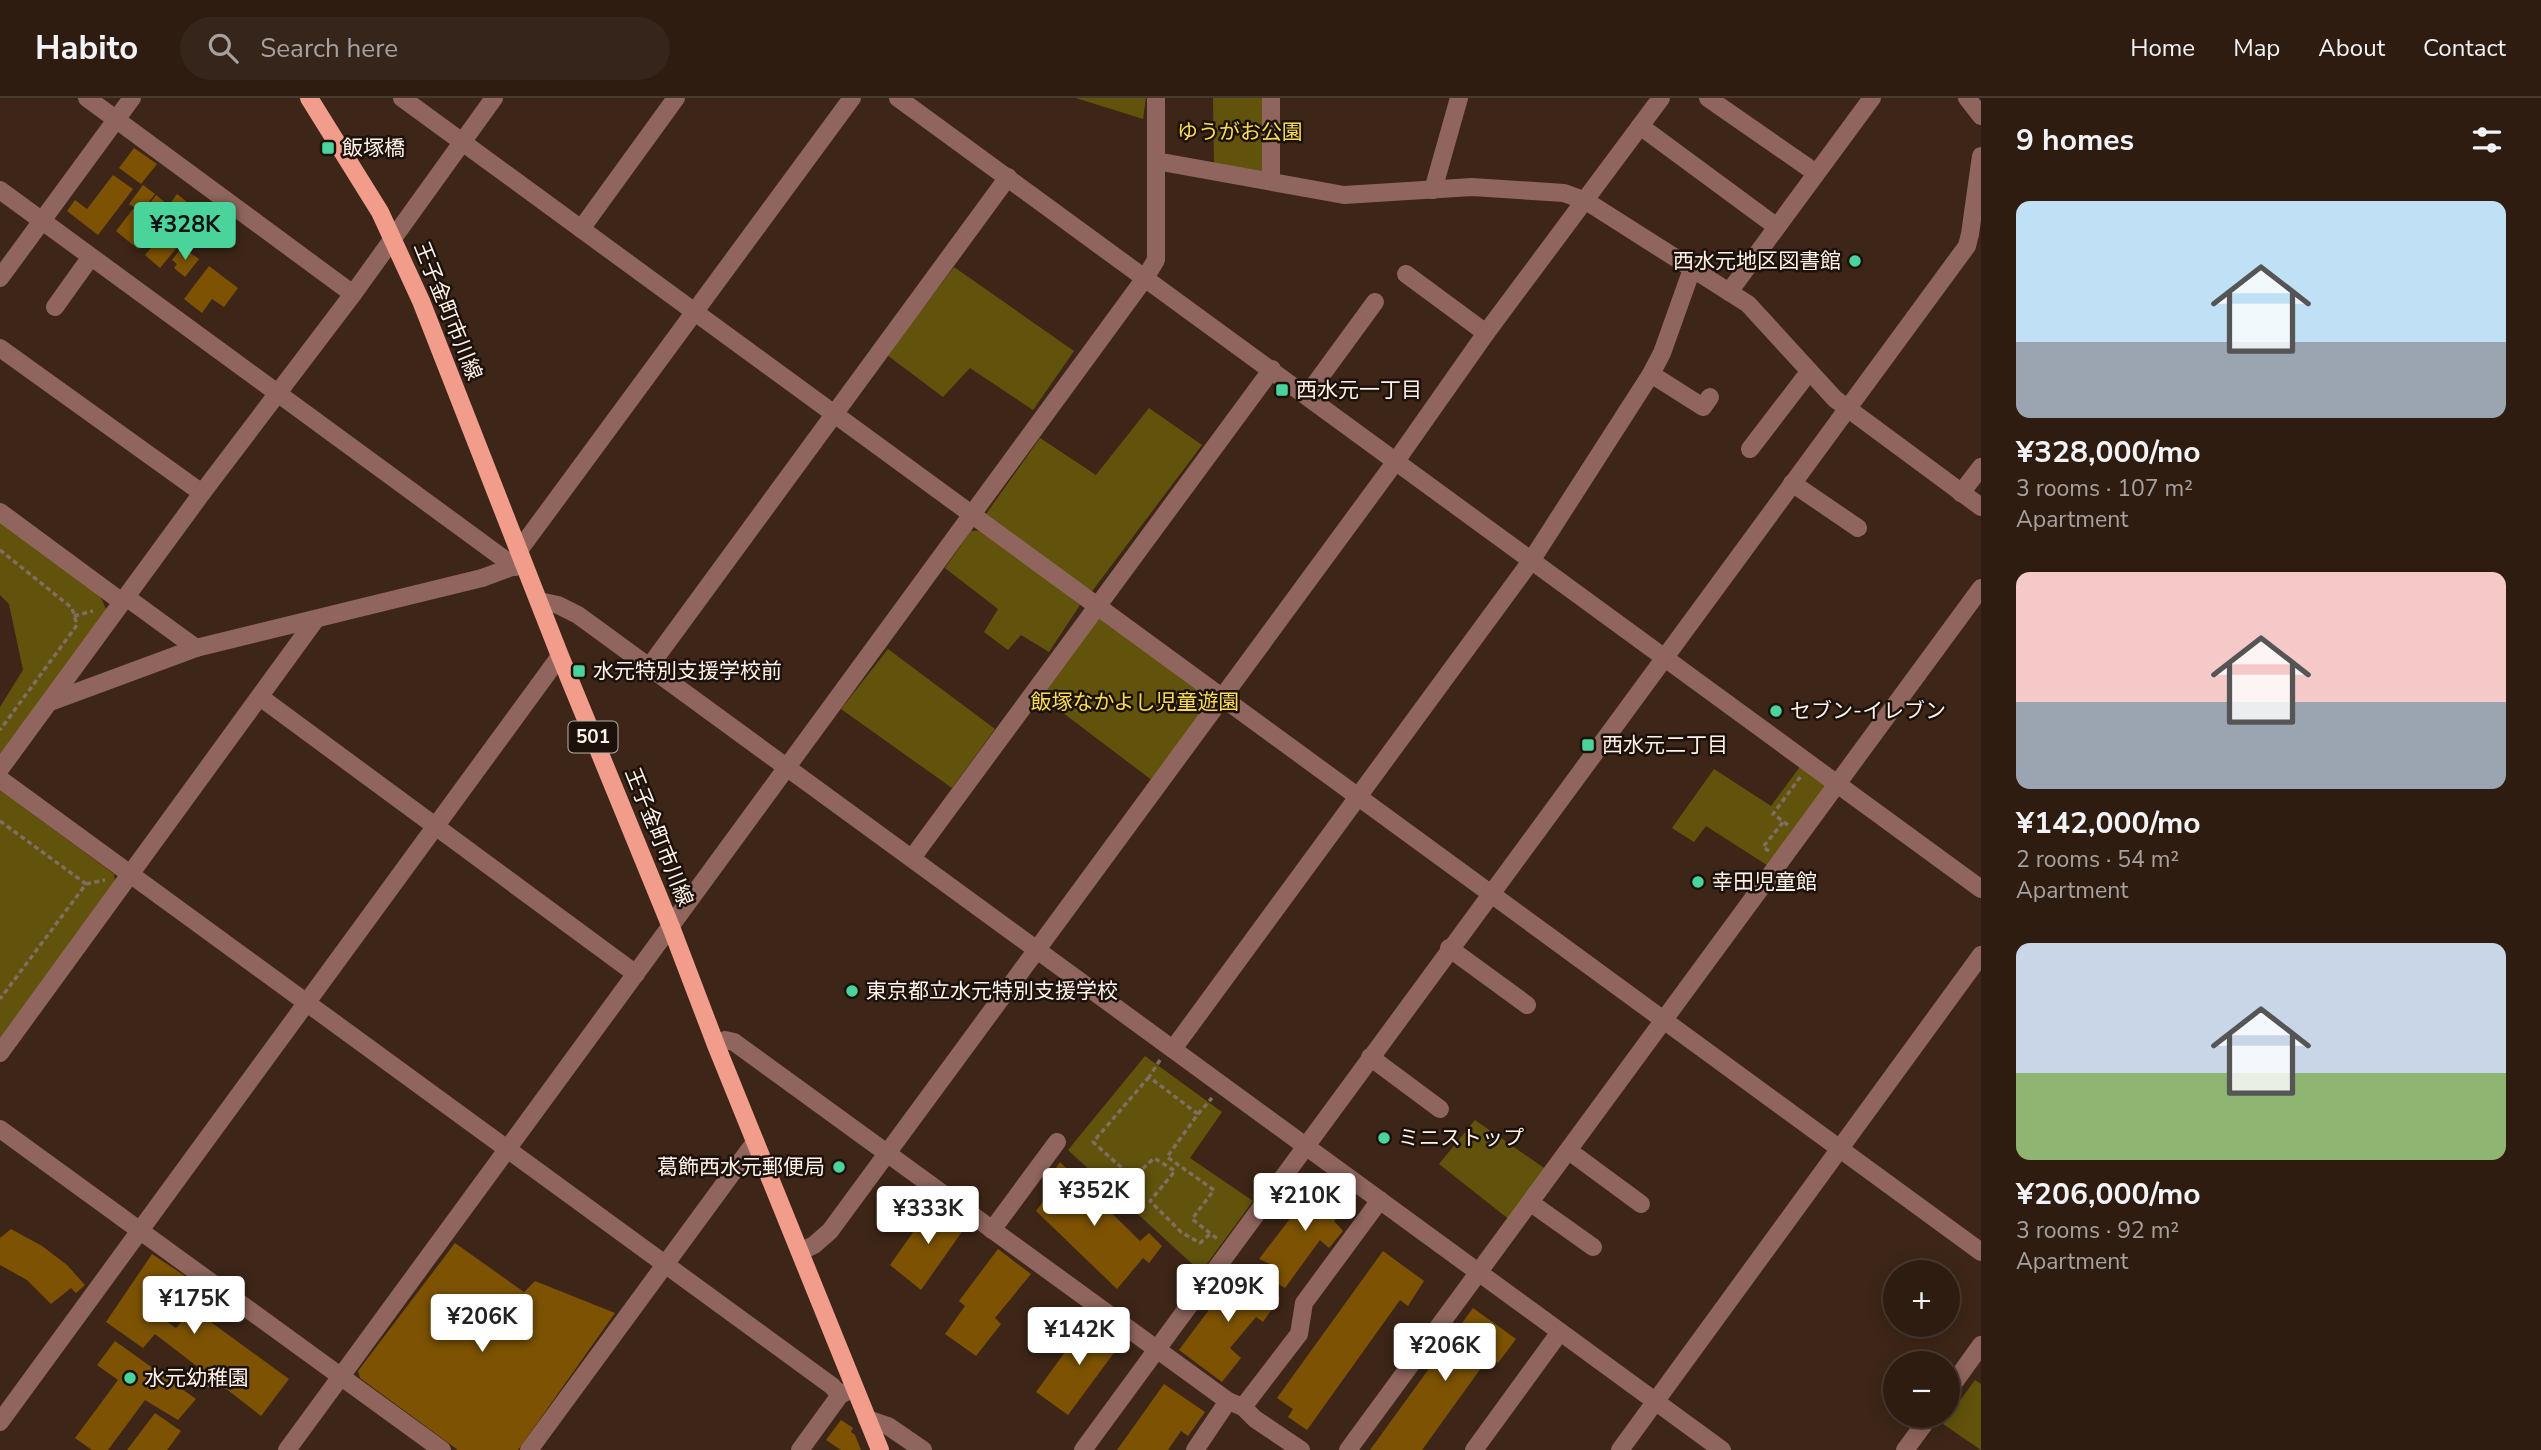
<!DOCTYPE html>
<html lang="en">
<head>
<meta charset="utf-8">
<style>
  body { margin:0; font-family:"Nunito Sans","Noto Sans JP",sans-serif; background:#36251a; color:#f1f3f6; height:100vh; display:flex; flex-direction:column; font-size:26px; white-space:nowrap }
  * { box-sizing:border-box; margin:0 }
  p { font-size:23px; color:#a7a19f }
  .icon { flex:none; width:38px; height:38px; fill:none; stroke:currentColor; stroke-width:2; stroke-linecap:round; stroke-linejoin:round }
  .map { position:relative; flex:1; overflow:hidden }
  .drawer { display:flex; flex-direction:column; background:#2e1c11; width:560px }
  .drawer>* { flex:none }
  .tools { position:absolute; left:1883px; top:1162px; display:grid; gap:14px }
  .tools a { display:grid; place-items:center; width:77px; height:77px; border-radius:50%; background:#2e1c11; box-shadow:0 4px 18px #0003,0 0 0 2px #493a31; font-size:35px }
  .price { position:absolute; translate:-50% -60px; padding:0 16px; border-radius:7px; background:#fff; color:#222; font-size:23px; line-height:46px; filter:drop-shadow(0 2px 4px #0008) }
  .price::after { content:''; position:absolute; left:50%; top:42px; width:21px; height:16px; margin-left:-10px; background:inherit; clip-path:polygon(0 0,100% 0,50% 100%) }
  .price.current { background:#4ad49c; color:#111 }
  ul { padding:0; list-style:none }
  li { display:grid; align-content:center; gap:14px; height:371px; padding:0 35px }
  li span { display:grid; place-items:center; height:217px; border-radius:14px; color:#555 }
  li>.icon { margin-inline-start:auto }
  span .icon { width:126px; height:126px; fill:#fffc; stroke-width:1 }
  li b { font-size:30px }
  h2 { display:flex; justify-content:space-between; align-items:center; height:84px; padding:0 35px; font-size:30px }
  header { display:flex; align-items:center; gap:42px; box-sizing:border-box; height:98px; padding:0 35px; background:#2e1c11; border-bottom:2px solid #493a31 }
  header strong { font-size:33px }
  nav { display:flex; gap:38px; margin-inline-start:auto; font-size:24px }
  .search { width:490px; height:63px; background:#36251a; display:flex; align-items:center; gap:18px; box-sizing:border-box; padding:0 24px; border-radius:38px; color:#a7a19f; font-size:26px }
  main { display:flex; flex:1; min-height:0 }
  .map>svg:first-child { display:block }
  .green { fill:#61530c }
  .building { fill:#7d5303 }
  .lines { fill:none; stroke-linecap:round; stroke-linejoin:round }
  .path { stroke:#816d61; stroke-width:3.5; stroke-dasharray:5 3.5; stroke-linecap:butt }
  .minor { stroke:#8f655d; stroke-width:18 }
  .major { stroke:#f29d8c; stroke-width:18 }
  .poi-dot { fill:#4ad49c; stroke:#1c120b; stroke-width:2.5 }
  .labels { text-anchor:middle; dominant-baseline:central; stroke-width:5; stroke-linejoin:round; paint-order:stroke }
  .shield { fill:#1c120b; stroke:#bbafa7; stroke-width:2 }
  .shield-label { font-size:19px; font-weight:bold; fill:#fff2ea }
  .park-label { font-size:21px; fill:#f9dc54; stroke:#1c120b }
  .poi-label { font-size:21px; fill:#fff2ea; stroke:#1c120b; text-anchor:start }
  .street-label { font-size:21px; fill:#fff2ea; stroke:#1c120b }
</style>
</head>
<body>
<header>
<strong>Habito</strong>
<div class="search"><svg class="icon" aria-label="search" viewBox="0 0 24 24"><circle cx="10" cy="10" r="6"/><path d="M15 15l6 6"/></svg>Search here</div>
<nav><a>Home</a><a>Map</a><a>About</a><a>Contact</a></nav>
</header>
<main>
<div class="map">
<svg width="1981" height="1352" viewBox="0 0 1981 1352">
  <rect width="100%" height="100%" fill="#3d2617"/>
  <g class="green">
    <path d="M1076,0H1146L1143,21Z"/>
    <path d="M1213,0H1267L1266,76L1214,68Z"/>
    <path d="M954,169L1074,253L1033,312L970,270L943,299L887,257Z"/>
    <path d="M1149,310L1202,347L1090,496L986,416L1040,340L1096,377Z"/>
    <path d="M0,423L100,498L107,513L0,659V609L23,572L9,506L0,497Z"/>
    <path d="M984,432L1080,507L1049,554L1021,537L1008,552L984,534L998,511L945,470L971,433Z"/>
    <path d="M1099,516L1216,598L1153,683L1038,596Z"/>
    <path d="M888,551L995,631L952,690L841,611Z"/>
    <path d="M1802,666L1830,687L1770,769L1706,728L1694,744L1672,730L1714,671L1771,708Z"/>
    <path d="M0,692L114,776L115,783L0,940Z"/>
    <path d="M1145,958L1222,1014L1190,1060L1253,1103L1201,1174L1068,1052Z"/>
    <path d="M1475,1022L1547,1072L1511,1123L1439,1066Z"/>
    <path d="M1975,1282L1981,1286V1352L1943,1326Z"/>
  </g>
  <g class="building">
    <path d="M134,50L157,66L141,86L119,70Z"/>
    <path d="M113,77L133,91L98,137L67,113L75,102L87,111Z"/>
    <path d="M143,87L155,96L141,114L129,106Z"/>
    <path d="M177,96L196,111L177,137L158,123Z"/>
    <path d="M156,97L167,106L153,124L142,116Z"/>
    <path d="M133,111L156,129L138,151L116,133Z"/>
    <path d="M164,135L179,147L160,170L145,157Z"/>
    <path d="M182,149L199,161L185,179L174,170L177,166L172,162Z"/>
    <path d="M209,168L238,190L224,209L212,201L202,215L184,201Z"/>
    <path d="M1060,1064L1140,1143L1149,1135L1162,1148L1149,1165L1143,1160L1117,1191L1036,1113L1051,1093L1045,1086Z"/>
    <path d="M1315,1088L1328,1099L1335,1088L1351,1102L1334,1123L1343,1133L1329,1150L1320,1142L1285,1190L1270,1181L1276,1169L1259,1161Z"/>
    <path d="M935,1103L966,1128L921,1192L890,1167Z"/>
    <path d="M11,1131L42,1148L67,1167L85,1187L76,1195L71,1190L51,1206L27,1182L0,1167V1140Z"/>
    <path d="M455,1145L524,1194L535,1183L615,1215L518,1352H458L360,1280L358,1273Z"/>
    <path d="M998,1151L1031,1176L995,1220L1001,1226L976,1258L945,1236L965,1208L959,1203Z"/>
    <path d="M1383,1153L1424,1183L1408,1208L1400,1202L1307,1332L1288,1319L1293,1311L1277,1300Z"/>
    <path d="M152,1156L194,1184L166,1223L176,1230L193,1211L289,1281L261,1318L216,1283L210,1291L203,1286L207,1276L155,1236L143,1250L106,1224Z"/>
    <path d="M1240,1170L1280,1200L1263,1224L1256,1219L1230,1250L1241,1260L1222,1284L1179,1252Z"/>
    <path d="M1473,1210L1516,1241L1498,1265L1489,1259L1422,1352H1370Z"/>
    <path d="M1089,1221L1122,1244L1068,1317L1036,1294Z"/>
    <path d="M115,1243L196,1301L178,1322L145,1302L108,1352H92L75,1340L118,1282L97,1267Z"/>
    <path d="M1164,1286L1205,1314L1188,1338L1181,1333L1168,1352H1117Z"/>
    <path d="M155,1315L181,1333L167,1352H127Z"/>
    <path d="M841,1322L853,1330L851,1334L855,1337L861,1352H841L826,1342Z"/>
  </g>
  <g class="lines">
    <g class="path">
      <path d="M0,452L72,510L77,527L0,632"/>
      <path d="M74,518L93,513"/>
      <path d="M0,723L86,786L0,901"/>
      <path d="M1788,727L1773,716L1801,678"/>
      <path d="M1769,753L1763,749L1784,723"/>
      <path d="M86,786L105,782"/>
      <path d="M1160,962L1149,979L1198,1016L1167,1059L1214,1092L1192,1121L1219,1142"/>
      <path d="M1149,979L1093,1044L1133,1080L1154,1060L1175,1073L1150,1103L1181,1134L1200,1145L1210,1136"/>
      <path d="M1198,1016L1212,1000"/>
    </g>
    <g class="minor">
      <path d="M87,0L353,196"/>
      <path d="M402,0L1981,1154"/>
      <path d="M898,0L1981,791"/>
      <path d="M1271,0V83"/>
      <path d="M1708,0L1816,75"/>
      <path d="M1967,0L1981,18"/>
      <path d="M1640,28L1777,129"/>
      <path d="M1156,63V0"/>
      <path d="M0,92L515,469"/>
      <path d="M1433,92L1459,0"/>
      <path d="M581,131L676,0"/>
      <path d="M1406,176L1486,235"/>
      <path d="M0,180L132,0"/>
      <path d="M1729,194L1872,0"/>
      <path d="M55,209L90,160"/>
      <path d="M0,250L202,395"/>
      <path d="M1651,276L1703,309L1710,299"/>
      <path d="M1307,297L1375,204"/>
      <path d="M1750,351L1809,274"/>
      <path d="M1792,385L1858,430"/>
      <path d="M1961,395L1981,369"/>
      <path d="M0,414L122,504"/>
      <path d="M520,451L852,0"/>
      <path d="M126,499L196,550"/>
      <path d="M539,503L558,507L578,517L1722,1352"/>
      <path d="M649,569L1008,79"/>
      <path d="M260,599L636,876"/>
      <path d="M50,604L196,550L482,480L523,465"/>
      <path d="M0,671L202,395L353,196L494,0"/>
      <path d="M0,681L832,1288L840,1297"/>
      <path d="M912,760L1272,271"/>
      <path d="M1449,850L1527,907"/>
      <path d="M716,947L725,942L734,944L1228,1303L1243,1309L1255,1321L1301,1352"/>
      <path d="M1173,951L1531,463L1651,276L1662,255L1692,171"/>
      <path d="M0,955L316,521"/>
      <path d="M1370,959L1440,1011"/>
      <path d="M0,1031L442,1352"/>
      <path d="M1569,1053L1641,1106"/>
      <path d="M1531,1105L1593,1149"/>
      <path d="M992,1132L1057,1044"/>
      <path d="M800,1154L814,1147L830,1133L1396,363L1486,235L1661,0"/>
      <path d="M1948,1293L1981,1247"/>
      <path d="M1243,1309L1299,1236L1304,1205L1380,1102"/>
      <path d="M867,1321L888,1328L923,1352"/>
      <path d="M0,1324L560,558"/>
      <path d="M287,1352L1145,180L1156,162V63L1344,97L1472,89L1564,95L1586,103L1748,206L1835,301L1981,409"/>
      <path d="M529,1352L755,1044"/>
      <path d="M800,1352L840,1297L848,1293"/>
      <path d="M1083,1352L1967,148L1970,136L1981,58"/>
      <path d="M1195,1352L1228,1303"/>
      <path d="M1348,1352L1981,490"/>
      <path d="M1474,1352L1560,1234"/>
      <path d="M1620,1352L1981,857"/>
      <path d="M1905,1352L1930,1318"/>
    </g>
    <path class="major" d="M309,0L380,114L421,203L560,558L671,829L716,947L880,1352"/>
  </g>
  <g class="poi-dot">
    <rect x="321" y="43" width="14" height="14" rx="3.5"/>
    <circle cx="1855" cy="163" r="7"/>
    <rect x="1275" y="285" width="14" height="14" rx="3.5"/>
    <rect x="572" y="566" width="14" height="14" rx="3.5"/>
    <circle cx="1776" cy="613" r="7"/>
    <rect x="1581" y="640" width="14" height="14" rx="3.5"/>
    <circle cx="1698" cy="784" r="7"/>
    <circle cx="852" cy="893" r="7"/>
    <circle cx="1384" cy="1040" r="7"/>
    <circle cx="839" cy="1069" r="7"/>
    <circle cx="130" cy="1280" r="7"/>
  </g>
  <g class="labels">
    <rect class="shield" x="568.5" y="623.5" width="49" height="31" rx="5"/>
    <g class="shield-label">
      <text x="593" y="639">501</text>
    </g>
    <g class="park-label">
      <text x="1240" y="34">ゆうがお公園</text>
      <text x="1135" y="604">飯塚なかよし児童遊園</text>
    </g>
    <g class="poi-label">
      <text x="342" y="50">飯塚橋</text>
      <text x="1841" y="163" text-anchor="end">西水元地区図書館</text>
      <text x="1296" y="292">西水元一丁目</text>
      <text x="593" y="573">水元特別支援学校前</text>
      <text x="1790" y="613">セブン-イレブン</text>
      <text x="1602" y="647">西水元二丁目</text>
      <text x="1712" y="784">幸田児童館</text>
      <text x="866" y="893">東京都立水元特別支援学校</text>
      <text x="1398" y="1040">ミニストップ</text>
      <text x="825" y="1069" text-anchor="end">葛飾西水元郵便局</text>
      <text x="144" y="1280">水元幼稚園</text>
    </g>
    <g class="street-label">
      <text transform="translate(448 213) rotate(68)">王子金町市川線</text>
      <text transform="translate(659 739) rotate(68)">王子金町市川線</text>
    </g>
  </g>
</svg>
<div class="tools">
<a>+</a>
<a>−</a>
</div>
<b class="price current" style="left:185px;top:164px">¥328K</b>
<b class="price" style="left:1094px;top:1130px">¥352K</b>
<b class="price" style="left:1305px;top:1135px">¥210K</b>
<b class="price" style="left:928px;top:1148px">¥333K</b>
<b class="price" style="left:1228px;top:1226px">¥209K</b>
<b class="price" style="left:194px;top:1238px">¥175K</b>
<b class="price" style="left:482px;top:1256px">¥206K</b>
<b class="price" style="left:1079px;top:1269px">¥142K</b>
<b class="price" style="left:1445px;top:1285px">¥206K</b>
</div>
<section class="drawer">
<h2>9 homes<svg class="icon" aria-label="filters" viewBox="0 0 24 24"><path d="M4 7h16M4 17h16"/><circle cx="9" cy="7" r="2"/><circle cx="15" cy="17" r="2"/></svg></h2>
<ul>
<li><span style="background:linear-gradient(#bfe0f5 65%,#9aa5b1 0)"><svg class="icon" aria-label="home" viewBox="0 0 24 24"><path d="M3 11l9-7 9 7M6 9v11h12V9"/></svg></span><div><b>¥328,000/mo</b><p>3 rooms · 107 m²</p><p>Apartment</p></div></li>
<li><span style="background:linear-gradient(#f6c9c9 60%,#9aa5b1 0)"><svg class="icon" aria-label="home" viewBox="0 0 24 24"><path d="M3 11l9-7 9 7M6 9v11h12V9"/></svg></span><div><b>¥142,000/mo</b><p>2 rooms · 54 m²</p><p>Apartment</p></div></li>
<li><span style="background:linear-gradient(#c9d6e8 60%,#8fb573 0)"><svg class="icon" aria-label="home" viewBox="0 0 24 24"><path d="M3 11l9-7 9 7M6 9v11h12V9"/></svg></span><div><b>¥206,000/mo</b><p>3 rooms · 92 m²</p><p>Apartment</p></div></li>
</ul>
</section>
</main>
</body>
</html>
